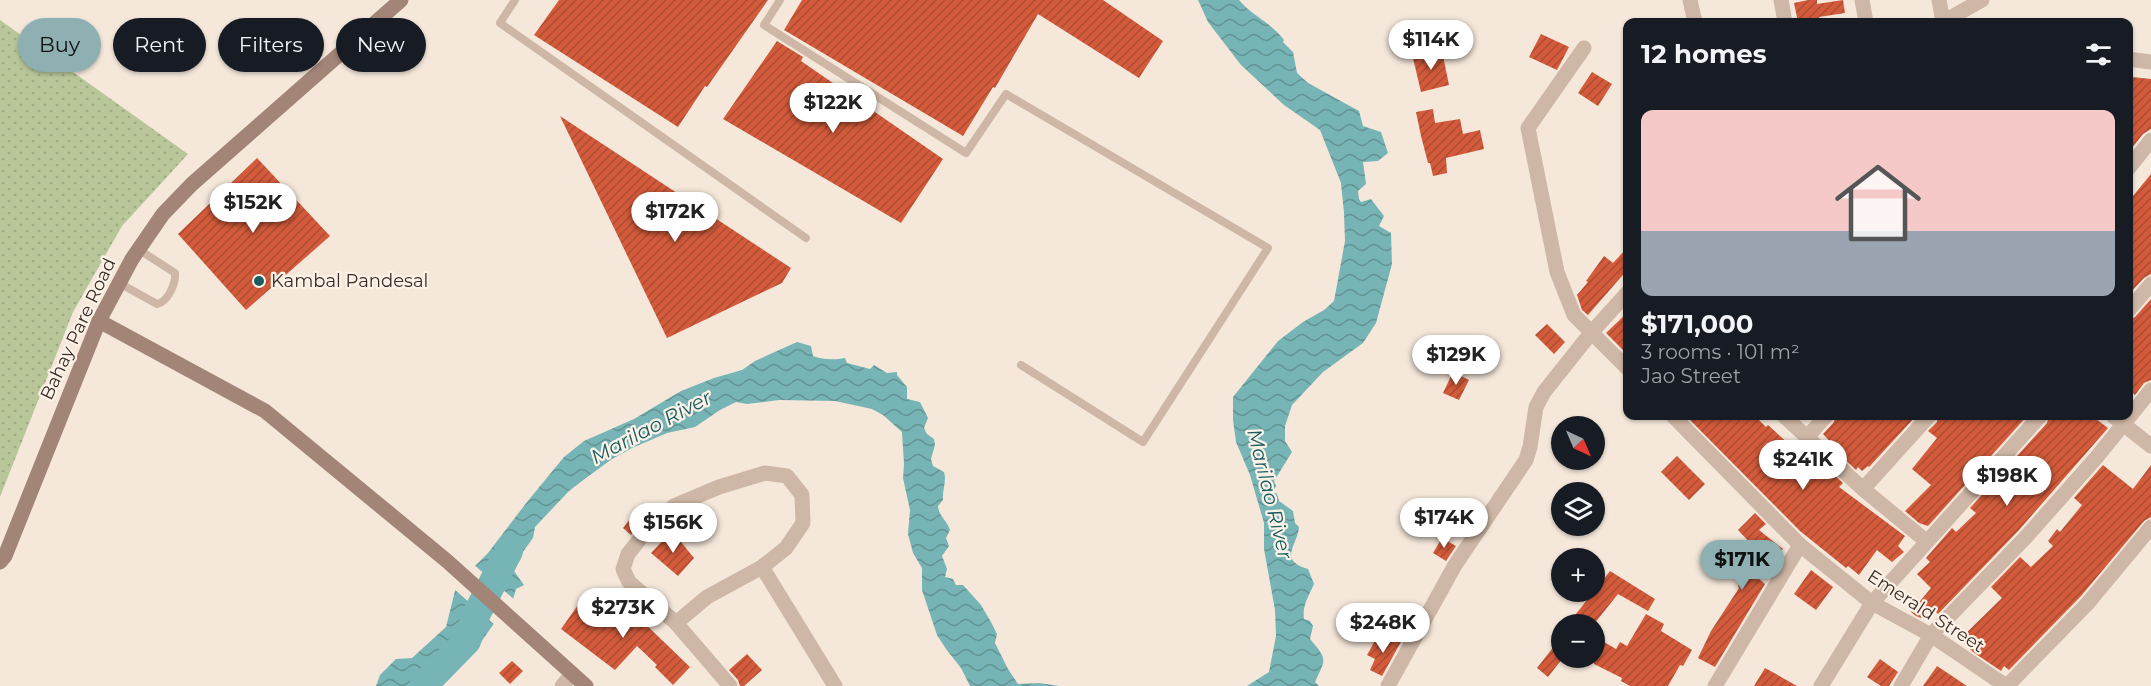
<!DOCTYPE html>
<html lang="en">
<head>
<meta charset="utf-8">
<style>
  body { margin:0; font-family:Montserrat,sans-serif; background:#242831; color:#f1f3f6; height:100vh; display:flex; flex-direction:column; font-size:22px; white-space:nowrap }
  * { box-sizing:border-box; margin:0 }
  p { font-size:20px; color:#9ea1a6 }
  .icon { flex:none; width:33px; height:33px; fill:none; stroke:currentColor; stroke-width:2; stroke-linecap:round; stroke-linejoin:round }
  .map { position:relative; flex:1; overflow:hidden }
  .side { position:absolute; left:1623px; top:18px; width:510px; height:402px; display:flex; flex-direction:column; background:#171b24; border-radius:12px; box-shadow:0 2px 4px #0004 }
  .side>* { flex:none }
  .banner { position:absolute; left:18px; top:18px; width:570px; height:54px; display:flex; gap:12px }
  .needle { width:39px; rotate:136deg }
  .buttons { position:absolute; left:1551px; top:416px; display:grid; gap:12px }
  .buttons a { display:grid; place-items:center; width:54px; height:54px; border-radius:50%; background:#171b24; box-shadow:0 2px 4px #0004; font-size:30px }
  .price { position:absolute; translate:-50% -51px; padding:0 14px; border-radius:21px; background:#fff; color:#222; font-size:20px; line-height:39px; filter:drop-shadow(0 2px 3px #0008) }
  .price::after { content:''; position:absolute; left:50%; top:36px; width:18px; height:14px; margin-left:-9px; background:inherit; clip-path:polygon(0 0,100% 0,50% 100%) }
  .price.current { background:#8fb0b2; color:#111 }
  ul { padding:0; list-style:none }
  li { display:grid; align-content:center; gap:12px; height:318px; padding:0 18px }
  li+li { border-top:2px solid #363941 }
  li span { display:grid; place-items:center; height:186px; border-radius:12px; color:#555 }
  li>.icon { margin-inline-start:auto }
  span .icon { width:108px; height:108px; fill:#fffc; stroke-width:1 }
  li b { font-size:26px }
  h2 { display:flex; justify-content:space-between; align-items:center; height:72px; padding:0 18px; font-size:26px }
  .pill { padding:0 21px; border-radius:27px; background:#171b24; box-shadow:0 2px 4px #0004; font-size:21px; line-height:54px }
  .pill.current { background:#8fb0b2; color:#111 }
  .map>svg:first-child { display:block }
  .grass { fill:url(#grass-dots) }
  .water { fill:url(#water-waves) }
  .pier { fill:#f5e8db }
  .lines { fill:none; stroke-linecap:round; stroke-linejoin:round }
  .river { stroke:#77b4b5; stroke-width:28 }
  .building { fill:url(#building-hatch) }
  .service { stroke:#ceb7a6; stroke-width:8 }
  .minor { stroke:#ceb7a6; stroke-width:15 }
  .secondary { stroke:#a28577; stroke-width:15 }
  .poi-dot { fill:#185d60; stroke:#fcf2e8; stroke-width:2 }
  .labels { text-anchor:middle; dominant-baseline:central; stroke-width:4.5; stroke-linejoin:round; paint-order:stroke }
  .poi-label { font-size:18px; fill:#3a2d27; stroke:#fcf2e8; text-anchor:start }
  .street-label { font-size:18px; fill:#3a2d27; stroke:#fcf2e8 }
  .water-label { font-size:20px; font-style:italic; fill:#185d60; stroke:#fcf2e8 }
</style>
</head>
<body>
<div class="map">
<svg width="2151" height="686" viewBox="0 0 2151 686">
  <defs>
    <pattern id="grass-dots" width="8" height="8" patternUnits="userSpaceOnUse" patternTransform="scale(1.5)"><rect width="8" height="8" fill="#b8c699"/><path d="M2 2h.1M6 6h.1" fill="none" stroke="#9faa84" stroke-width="1.8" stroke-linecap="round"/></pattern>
    <pattern id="water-waves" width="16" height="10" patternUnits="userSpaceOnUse" patternTransform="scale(1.5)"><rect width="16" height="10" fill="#77b4b5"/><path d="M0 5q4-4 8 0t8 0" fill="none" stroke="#639393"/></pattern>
    <pattern id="building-hatch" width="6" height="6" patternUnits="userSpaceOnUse" patternTransform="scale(1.5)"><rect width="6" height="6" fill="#d35b3b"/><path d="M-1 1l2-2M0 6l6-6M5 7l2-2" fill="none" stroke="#ac4c32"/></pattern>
  </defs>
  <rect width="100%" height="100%" fill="#f5e8db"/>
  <path class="grass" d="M0,20L188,154L122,226L73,312L0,497Z"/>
  <g class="water">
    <path d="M1198,0H1239C1252,16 1271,22 1284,40L1283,42L1293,52L1297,73L1308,83L1359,111L1363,126L1381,132L1388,153L1378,161L1363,162L1366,184L1358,191L1359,199L1361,202L1371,199L1384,216L1379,226L1391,233L1392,264L1376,323L1363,343L1323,372L1292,405L1285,426V441L1292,452L1274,481L1276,486L1273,492L1277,494L1279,501L1293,511L1295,523L1299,527C1298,545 1277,560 1308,569L1314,584C1309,596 1302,605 1304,619L1310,621L1313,626L1310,639C1329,661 1325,659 1315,682L1319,686H1247L1269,672L1276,636L1275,610L1264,549V523L1250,475L1236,442L1233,420V397L1278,341L1303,322L1324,310L1334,301L1345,241L1344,213L1341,183L1320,130L1284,105L1241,65L1208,22Z"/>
    <path d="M797,342L811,346L813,356C823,360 835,360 845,358L847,363L870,369L874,365L887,373L897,372V375L907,387V399L920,402L928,418L924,428L927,434L934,439L935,445L931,459L933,466L944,472C947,481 942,490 943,500L938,506C939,517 947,520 950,530L946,538L949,546L942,556L947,569L945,577L953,579L956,585H963L981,605L991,622L997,634L995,643L1008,669L1018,684L1039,683L1059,686H970L961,668L946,649L937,635L922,590V568L913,553L908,534L910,510L903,478L904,464L902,432L883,415L872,409L835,401L779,400L747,404L736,402L720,410L695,427L667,433L632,448L612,459L586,478L569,491L535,527L533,538L520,556L514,571L524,585L516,589L512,603L473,568L488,553L527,502L564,457L584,441L634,419L681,391L714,378L742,370L755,361Z"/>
    <path d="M456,587L495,622L472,655L439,686H376L380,675L396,659L412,658L446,627Z"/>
  </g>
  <g class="pier">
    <path d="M473,564L516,601L514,605H510L471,570L470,567Z"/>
    <path d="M455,584L497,620L496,626L453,588Z"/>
  </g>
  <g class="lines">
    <path class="river" d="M423,686L467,641L476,615L509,551"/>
  </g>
  <g class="building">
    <path d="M559,0H768L707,87L705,86L678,127L534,35Z"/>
    <path d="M802,0H1103L1163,41L1139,78L1038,14L995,88L993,87L963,136L784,30Z"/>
    <path d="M1808,0H1817V4L1843,0L1845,13L1819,17L1820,22H1798L1794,3Z"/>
    <path d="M1541,34L1569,47L1557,70L1529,57Z"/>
    <path d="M777,41L803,57L801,61L943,159L901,223L723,119Z"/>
    <path d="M1442,51L1449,85L1421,92L1413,58Z"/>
    <path d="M1592,72L1612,84L1598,106L1578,93Z"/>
    <path d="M2132,77L2151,79V129L2143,134L2128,153V82Z"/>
    <path d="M1433,109L1435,123L1460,119L1463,134L1480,130L1484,149L1446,158L1447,173L1433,176L1430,163H1428L1421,136L1416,112Z"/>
    <path d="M560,116L791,268L782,283L667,338Z"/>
    <path d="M257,158L330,236L246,310L178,234Z"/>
    <path d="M2151,174V274L2144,278L2128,295V202Z"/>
    <path d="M1628,247V269L1588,315L1582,310L1577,295L1588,282L1586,281L1604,256L1613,263Z"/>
    <path d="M2151,299V380L2144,383L2135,395L2128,390V320L2135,317Z"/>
    <path d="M1628,312V355L1606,333Z"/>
    <path d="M1547,324L1565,342L1554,354L1535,335Z"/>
    <path d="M1453,372L1469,380L1459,400L1443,393Z"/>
    <path d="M1686,416H1755L1766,427L1768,425L1816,469L1821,463L1843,483L1839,487L1905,536L1898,546L1904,552L1892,562L1877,550L1859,575L1848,566L1846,568L1800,531Z"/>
    <path d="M1835,416H1916L1869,467L1868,466L1862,471L1858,467L1856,470L1835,450L1836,448L1823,434L1834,422Z"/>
    <path d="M1938,416H2027L1928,526L1919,523L1905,511L1931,485L1912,469L1937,438L1928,431L1937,422Z"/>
    <path d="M2049,416H2092L2108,428L2019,530L1938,614L1931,607L1921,618L1916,616L1911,612L1931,588L1917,574L1930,562L1926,558L1952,528L1956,532L1976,513L1970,508L2047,423Z"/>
    <path d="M1677,456L1705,484L1689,500L1661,472Z"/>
    <path d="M2103,465L2133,489L2151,465V517L2144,521L2081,596L2009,670L2004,666L2001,671L1973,652L1960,639L2002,598L1991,587L2020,557L2031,567L2053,546L2048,541L2057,529L2060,532L2082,505L2074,498Z"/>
    <path d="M1755,513L1766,524L1759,530L1783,549L1759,579L1765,584L1715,667L1698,658L1711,631L1739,588L1738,586L1757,560L1747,552L1752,545L1738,530Z"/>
    <path d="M631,518L639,524L631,535L623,528Z"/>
    <path d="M672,531L694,558L678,576L651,553Z"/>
    <path d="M1442,538L1456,546L1446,561L1433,553Z"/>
    <path d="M1811,570L1833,587L1816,610L1794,594Z"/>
    <path d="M1610,571L1655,599L1648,611L1618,594L1594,624H1568Z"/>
    <path d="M622,598L642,615L639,618L690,667L673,685L655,667L657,665L637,646L615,670L561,629L578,605L601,622Z"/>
    <path d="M1646,614L1664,624L1661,631L1692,650L1683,666L1680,665L1668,686H1630L1621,681L1622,678L1594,664V636L1616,649L1620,642L1627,646Z"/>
    <path d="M1394,635L1402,640L1382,676L1370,670L1375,659L1367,655L1377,637L1389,644Z"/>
    <path d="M1562,636V659L1548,677L1537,668Z"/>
    <path d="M747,654L762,670L744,686H740L738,680L729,670Z"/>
    <path d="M1880,659L1898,672L1889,686H1881L1867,677Z"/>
    <path d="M512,661L523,671L510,684L499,673Z"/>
    <path d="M1937,666L1967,686H1923Z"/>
    <path d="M1765,668L1776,674L1797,686H1754Z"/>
  </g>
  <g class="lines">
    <g class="service">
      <path d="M515,0L500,23L806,238"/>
      <path d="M780,0L764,25L966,153L1006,94L1268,248L1143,442L1021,365"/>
      <path d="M119,283L157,304C168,302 176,283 175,273L138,249"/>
    </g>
    <g class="minor">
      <path d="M1690,0L1695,22"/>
      <path d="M1781,0L1785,22"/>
      <path d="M1862,0L1866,22"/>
      <path d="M1939,0L1943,22L1982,0"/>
      <path d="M1584,48L1528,128L1557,272L1574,315L1628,369"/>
      <path d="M2128,59L2151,62"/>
      <path d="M2128,169L2151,140"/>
      <path d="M2128,311L2151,284"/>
      <path d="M1673,416L1800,545L1872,603L1931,635L2006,686"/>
      <path d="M1784,416L1863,489L1926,541"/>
      <path d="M2113,416L2151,446"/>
      <path d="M1807,437L1826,416"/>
      <path d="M1863,489L1929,416"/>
      <path d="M762,567L835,686"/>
      <path d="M676,623L707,597L762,567L786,548L803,523L802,495L787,476L765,473L719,487L674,506L651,525L628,554L623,569L629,582L676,623L730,686"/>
      <path d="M562,686L572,674"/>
      <path d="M1388,686L1455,565L1526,460L1530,447L1536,407L1544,392L1591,333L1628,292"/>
      <path d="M1715,686L1800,545"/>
      <path d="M1821,686L1872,603L2040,416"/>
      <path d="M1901,686L1931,635L2026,537L2096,458L2151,390"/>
      <path d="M2007,686L2088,603L2151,527"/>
    </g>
    <g class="secondary">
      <path d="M99,321L265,411L447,561L586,686"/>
      <path d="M0,562L5,556L99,321L132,259L163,214L192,184L401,0"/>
    </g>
  </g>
  <circle class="poi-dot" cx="259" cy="281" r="6"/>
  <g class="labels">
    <g class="poi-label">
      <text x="271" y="281">Kambal Pandesal</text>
    </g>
    <g class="street-label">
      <text transform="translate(78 329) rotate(-65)">Bahay Pare Road</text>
      <text transform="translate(1926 611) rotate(33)">Emerald Street</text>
    </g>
    <g class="water-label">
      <text transform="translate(651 427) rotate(-28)">Marilao River</text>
      <text transform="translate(1270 494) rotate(76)">Marilao River</text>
    </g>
  </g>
</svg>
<div class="buttons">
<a><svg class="needle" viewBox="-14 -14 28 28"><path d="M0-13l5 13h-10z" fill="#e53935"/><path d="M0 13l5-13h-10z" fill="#9ea1a6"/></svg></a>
<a><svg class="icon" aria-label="layers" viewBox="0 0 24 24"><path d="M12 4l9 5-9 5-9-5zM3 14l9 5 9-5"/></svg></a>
<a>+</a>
<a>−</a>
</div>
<b class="price" style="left:1431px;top:71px">$114K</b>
<b class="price" style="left:833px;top:134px">$122K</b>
<b class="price" style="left:253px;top:234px">$152K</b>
<b class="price" style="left:675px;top:243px">$172K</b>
<b class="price" style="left:1456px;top:386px">$129K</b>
<b class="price" style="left:1803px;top:491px">$241K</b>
<b class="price" style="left:2007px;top:507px">$198K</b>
<b class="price" style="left:1444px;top:549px">$174K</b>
<b class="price" style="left:673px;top:554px">$156K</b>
<b class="price current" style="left:1742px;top:591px">$171K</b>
<b class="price" style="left:623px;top:639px">$273K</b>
<b class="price" style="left:1383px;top:654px">$248K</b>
<div class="banner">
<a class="pill current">Buy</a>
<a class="pill">Rent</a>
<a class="pill">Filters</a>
<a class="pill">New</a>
</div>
<section class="side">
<h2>12 homes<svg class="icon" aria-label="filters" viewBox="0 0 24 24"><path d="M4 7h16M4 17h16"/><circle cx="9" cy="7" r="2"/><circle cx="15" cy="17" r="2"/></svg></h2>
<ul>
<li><span style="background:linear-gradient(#f6c9c9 65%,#9aa5b1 0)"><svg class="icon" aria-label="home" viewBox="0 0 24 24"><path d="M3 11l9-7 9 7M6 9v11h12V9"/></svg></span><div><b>$171,000</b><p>3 rooms · 101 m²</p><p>Jao Street</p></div></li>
</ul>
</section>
</div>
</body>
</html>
